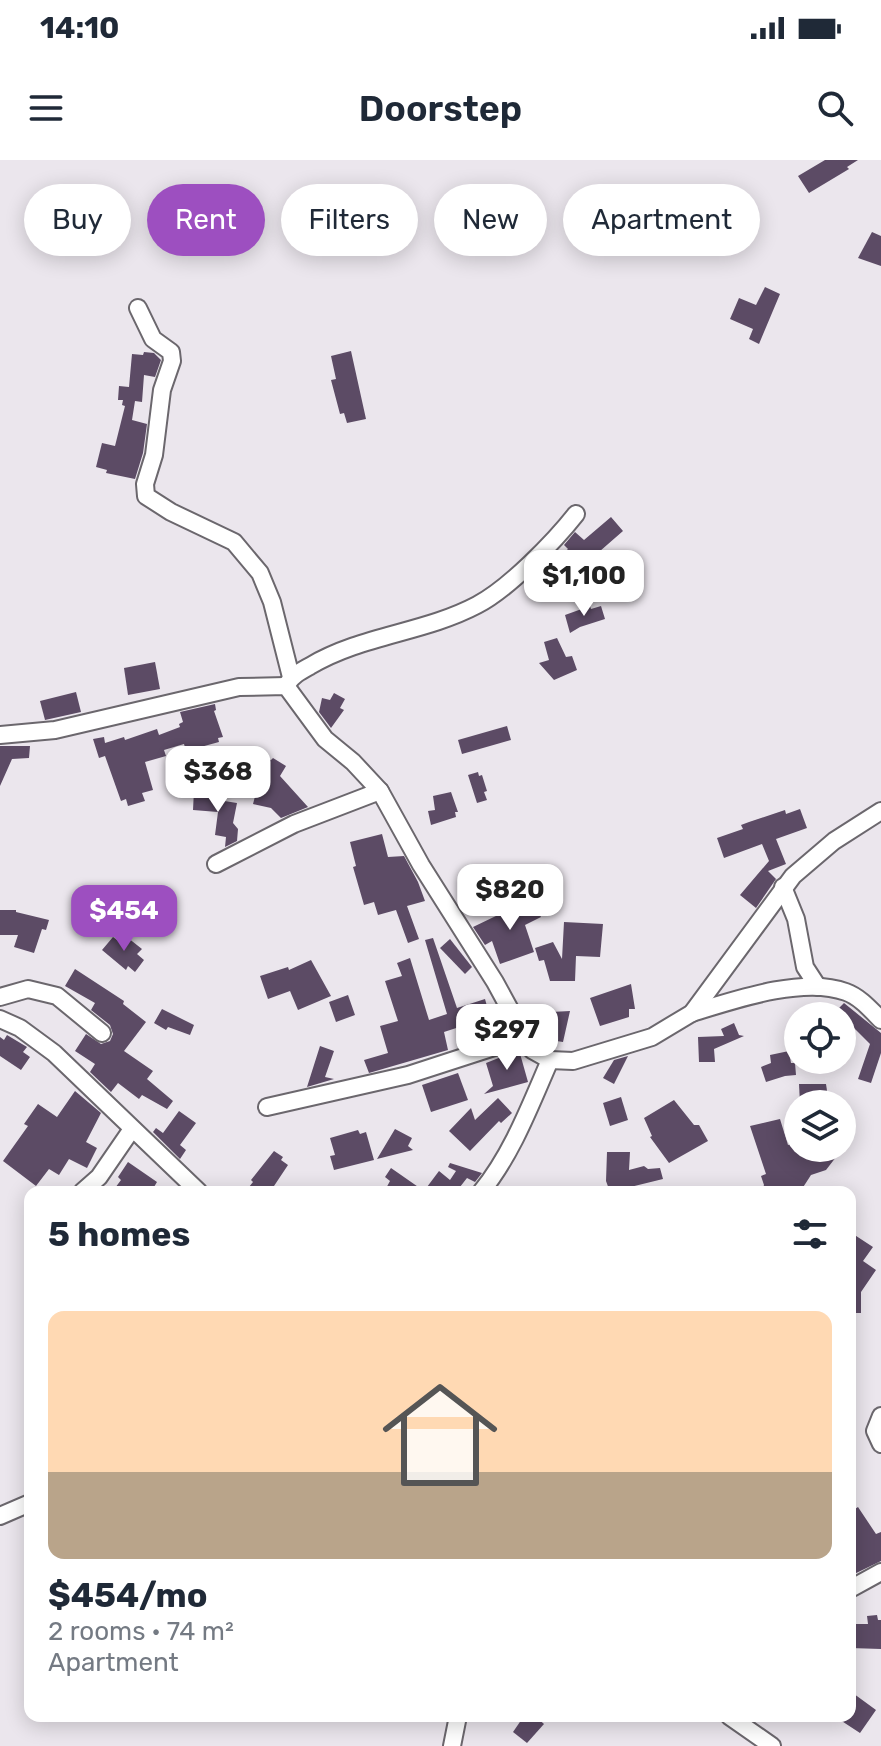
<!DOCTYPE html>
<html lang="en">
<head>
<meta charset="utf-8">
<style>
  body { margin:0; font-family:Rubik,sans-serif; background:#f6f6f7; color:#1f2937; height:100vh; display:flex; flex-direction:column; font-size:30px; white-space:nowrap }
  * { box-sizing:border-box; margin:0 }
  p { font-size:26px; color:#747a83 }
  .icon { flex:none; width:44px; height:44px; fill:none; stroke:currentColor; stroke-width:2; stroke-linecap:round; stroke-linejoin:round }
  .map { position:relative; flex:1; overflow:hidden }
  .panel { position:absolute; left:24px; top:1026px; width:832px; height:536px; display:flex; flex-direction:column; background:#fff; border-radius:16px; box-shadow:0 4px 20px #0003 }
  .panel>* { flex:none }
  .banner { position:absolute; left:24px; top:24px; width:834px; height:72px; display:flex; gap:16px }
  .tools { position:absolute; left:784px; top:842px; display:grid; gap:16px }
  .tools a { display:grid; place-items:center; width:72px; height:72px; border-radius:50%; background:#fff; box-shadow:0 4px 20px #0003; font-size:40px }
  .price { position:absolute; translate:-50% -68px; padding:0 18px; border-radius:16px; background:#fff; color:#222; font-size:26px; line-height:52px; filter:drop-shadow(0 2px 4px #0008) }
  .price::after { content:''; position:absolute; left:50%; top:48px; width:24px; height:18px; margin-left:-12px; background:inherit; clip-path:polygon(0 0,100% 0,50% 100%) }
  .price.selected { background:#9d4fc0; color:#fff }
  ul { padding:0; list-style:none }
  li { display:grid; align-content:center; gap:16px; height:424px; padding:0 24px }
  li span { display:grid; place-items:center; height:248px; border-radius:16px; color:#555 }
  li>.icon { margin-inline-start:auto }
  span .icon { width:144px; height:144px; fill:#fffc; stroke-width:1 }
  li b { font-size:34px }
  h2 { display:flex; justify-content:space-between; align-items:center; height:96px; padding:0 24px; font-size:34px }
  .tag { padding:0 28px; border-radius:36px; background:#fff; box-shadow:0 4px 20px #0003; font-size:28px; line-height:72px }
  .tag.selected { background:#9d4fc0; color:#fff }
  .status { display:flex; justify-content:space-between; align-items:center; height:56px; padding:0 40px; background:#fff; direction:ltr }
  .status svg { height:22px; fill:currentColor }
  header { display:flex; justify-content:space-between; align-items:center; height:104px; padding:0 24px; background:#fff; font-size:36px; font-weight:600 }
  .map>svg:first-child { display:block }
  .building { fill:#5c4b65 }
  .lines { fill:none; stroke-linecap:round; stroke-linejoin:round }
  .minor-casing { stroke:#6b676d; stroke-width:20 }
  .minor { stroke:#fff; stroke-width:16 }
</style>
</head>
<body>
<div class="status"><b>14:10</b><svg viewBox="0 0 49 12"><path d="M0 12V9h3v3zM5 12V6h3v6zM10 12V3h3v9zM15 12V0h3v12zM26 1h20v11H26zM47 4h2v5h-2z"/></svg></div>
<header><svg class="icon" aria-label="menu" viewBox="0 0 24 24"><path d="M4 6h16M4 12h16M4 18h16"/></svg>Doorstep<svg class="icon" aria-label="search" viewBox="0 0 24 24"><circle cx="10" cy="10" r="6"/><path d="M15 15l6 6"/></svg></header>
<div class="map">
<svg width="881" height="1586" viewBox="0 0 881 1586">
  <rect width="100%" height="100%" fill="#ebe6ed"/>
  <g class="building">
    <path d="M825,0H858L847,7L849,9L809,33L798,16Z"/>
    <path d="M872,72L881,76V106L858,98Z"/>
    <path d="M765,127L780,134L759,184L749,179L753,169L730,159L739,138L756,145Z"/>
    <path d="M351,191L366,259L347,263L344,253L340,254L331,220L336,219L331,196Z"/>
    <path d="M144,192L154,193L161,200L155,217L144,215L142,242L135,241L132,260L147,264L143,293L135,319L106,313L107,310L96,307L102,283L115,286L125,246L122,245L123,240H118L119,226L129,227L132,194L143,195Z"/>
    <path d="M611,357L623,371L584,405L592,413L579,427L570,417L562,424L547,407L568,389L564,385L575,372L584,380Z"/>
    <path d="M590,446L591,449L601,446L605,459L580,467L570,473L565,455Z"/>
    <path d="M557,478L566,497L572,496L577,510L554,520L539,503L549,500L544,482Z"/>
    <path d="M155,502L160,529L128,535L124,508Z"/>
    <path d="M76,532L81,552L45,560L40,541Z"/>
    <path d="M334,533L345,539L340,548L344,550L331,568L319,552L322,538L330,540Z"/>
    <path d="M215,544L216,550L214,551L223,577L218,578L219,582L186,591L184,584L164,590L166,596L145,602L153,630L142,633L145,641L128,646L126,639L121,641L105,596L99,598L93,579L104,577L105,583L124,577L125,580L157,569L159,575L180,567L179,564L183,562L180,552Z"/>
    <path d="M507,566L511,580L462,594L458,580Z"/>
    <path d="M0,586H30L29,598L12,599L0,626Z"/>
    <path d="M241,590L271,600L273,598L286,606L280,616L308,647L281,658L271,648L253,644L260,617L234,609Z"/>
    <path d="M478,612L479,616L482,615L487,631L484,632L487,640L477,643L468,615Z"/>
    <path d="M194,630L218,632V640L237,643L233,663L238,669L237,681L225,687L226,677L215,675L218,652L193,650Z"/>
    <path d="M451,632L458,652H455L456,657L431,665L428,651L435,650L433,636Z"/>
    <path d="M800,649L807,668L776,679L786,704L768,711L776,719L756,748L740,735L769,701L762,684L724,698L717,678L743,669L741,665L749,662L785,650L786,654Z"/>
    <path d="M382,674L388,697L404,696L418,722L425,741L407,746L419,779L408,783L396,750L378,755L374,742L364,745L353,707L356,706L350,682Z"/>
    <path d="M531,739L541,757L525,765L534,792L500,804L492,781L485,785L473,767Z"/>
    <path d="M0,750H16V752L49,760L46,770L42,769L34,793L14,787L18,775H0Z"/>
    <path d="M564,762L603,764L600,797L576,796L575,821H550L544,800L539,801L535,788L553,782L562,799Z"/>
    <path d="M123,774L142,789L137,794L144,800L135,812L128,806L126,810L102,790L113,777L117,780Z"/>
    <path d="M433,778L457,848L485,839L490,857L444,872L448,890L369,913L364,900L388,893L380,866L398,861L385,821L402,816L397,803L410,798L429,860L447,854L425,780Z"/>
    <path d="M450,779L472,807L465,814L440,788Z"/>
    <path d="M311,800L331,836L298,850L290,831L268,839L260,816L288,807L289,810Z"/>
    <path d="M75,809L124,841L123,844L146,862L124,891L153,911L147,919L173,941L167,949L142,935L139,939L118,923L111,932L90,912L95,904L75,891L86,874L101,884L110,881L113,874L110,865L91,850L95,843L65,826Z"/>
    <path d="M631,824L635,849H629V857L600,866L590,838Z"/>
    <path d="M348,835L355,855L336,862L329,842Z"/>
    <path d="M844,843L881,873V893L871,923L858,919L870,884L842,856H813V846L839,848Z"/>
    <path d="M162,849L194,865L190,875L168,867L166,870L154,863Z"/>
    <path d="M570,851L563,882L550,880L552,888L540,882L538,866L551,864V852Z"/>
    <path d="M734,863L739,875L744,876L714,889L715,902H699L698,877L724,876L721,869Z"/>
    <path d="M7,875L27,887L23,892L30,897L21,910L0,896V877L4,880Z"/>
    <path d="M320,886L334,891L325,917L334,919L307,927Z"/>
    <path d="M519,890L528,922L484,934L493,926L486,903Z"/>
    <path d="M789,891L791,903H795L796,915L785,916L766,922L761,907L771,903L770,895Z"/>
    <path d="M628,896L614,924L603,918L614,900Z"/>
    <path d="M458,913L468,940L431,952L422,925Z"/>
    <path d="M799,924H826L829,944H800Z"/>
    <path d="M75,931L101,953L86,982L97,988L87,1008L69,999L59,1015L49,1009L36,1026L3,1001L28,966L24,964L38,944L57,957Z"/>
    <path d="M621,937L628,960L610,966L603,943Z"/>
    <path d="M498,938L512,953L501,963L499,961L470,991L449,971L471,948L475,960Z"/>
    <path d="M674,940L694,965H699L708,981L669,1003L650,977L652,976L644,958Z"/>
    <path d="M179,951L196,963L180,985L186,990L180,999L153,972L156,968L163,973Z"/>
    <path d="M780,959L788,985L798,982V988H843L826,1010L811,1015L800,1032H761L764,1025L761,1016L766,1014L750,966Z"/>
    <path d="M395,969L412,978L408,986L413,990L377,999Z"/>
    <path d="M358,970L360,974L366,972L374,1000L334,1010L330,996L335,995L330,978Z"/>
    <path d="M274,991L283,997L281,1000L288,1005L272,1029L269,1032H245L253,1022L251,1020Z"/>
    <path d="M607,992H630L629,1010L644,1006L648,1009L660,1008L663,1019L610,1032L606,1021Z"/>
    <path d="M128,1002L157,1022L151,1032H112L121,1020L118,1017Z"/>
    <path d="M450,1003L482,1013L475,1022L467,1018L456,1032H384L390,1021L385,1017L391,1008L424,1031L439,1011L450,1020L456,1011L448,1007Z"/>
    <path d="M850,1072L873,1087L863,1101L876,1110L861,1132V1153H850Z"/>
    <path d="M858,1347L876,1374L881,1372V1401L850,1416V1352Z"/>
    <path d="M877,1455L878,1460H881V1489L850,1488V1464H868L867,1456Z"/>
    <path d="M850,1531L876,1550L860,1573L834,1556H850Z"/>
    <path d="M524,1556H535L544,1564L527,1583L513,1572Z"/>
  </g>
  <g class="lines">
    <g class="minor-casing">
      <g id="minor">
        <path d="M138,148L153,179L171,192L172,201L162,230L154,295L145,324L146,336L171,352L234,382L260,413L272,442L291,517"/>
        <path d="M287,524C293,515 301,511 310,506C362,475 424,473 477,445C508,429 554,382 576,354"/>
        <path d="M0,575L55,570L239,527L286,526L325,579L353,602L380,631L421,705L495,822L532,890L550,900C530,946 512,994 481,1032"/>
        <path d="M216,704L294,664L380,631"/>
        <path d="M783,727L796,759L805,807L818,827"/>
        <path d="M0,837L28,829L57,836L102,873"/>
        <path d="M692,853C734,840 803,816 846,832C860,837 871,850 881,860"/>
        <path d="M0,859L20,868L54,893L199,1032"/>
        <path d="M550,900L573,901L652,877L692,853L793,716L834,681L881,651"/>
        <path d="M267,947L408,915L525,877"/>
        <path d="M82,1032L99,1017L132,969"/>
        <path d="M881,1256L875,1271L881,1284"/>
        <path d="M0,1356L30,1343"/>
        <path d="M850,1429L881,1412"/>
        <path d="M729,1556L772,1586"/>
        <path d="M452,1586L458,1556"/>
      </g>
    </g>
    <use href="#minor" class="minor"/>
  </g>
</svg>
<div class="tools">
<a><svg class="icon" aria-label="locate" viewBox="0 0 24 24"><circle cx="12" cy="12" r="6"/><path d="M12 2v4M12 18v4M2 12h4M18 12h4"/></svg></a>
<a><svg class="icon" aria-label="layers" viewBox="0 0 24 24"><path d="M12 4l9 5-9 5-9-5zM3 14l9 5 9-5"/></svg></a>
</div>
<b class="price" style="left:584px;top:458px">$1,100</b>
<b class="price" style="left:218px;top:654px">$368</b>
<b class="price" style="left:510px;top:772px">$820</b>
<b class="price selected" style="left:124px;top:793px">$454</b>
<b class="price" style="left:507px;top:912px">$297</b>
<div class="banner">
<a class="tag">Buy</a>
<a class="tag selected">Rent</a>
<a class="tag">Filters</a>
<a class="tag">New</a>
<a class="tag">Apartment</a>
</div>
<section class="panel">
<h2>5 homes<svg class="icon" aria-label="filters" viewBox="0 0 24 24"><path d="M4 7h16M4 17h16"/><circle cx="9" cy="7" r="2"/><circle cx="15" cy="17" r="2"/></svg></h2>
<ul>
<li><span style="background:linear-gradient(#ffd9b3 65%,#b9a48a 0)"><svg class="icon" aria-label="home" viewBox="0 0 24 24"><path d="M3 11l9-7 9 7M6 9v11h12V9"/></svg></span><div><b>$454/mo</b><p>2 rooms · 74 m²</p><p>Apartment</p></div></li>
</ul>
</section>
</div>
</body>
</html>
